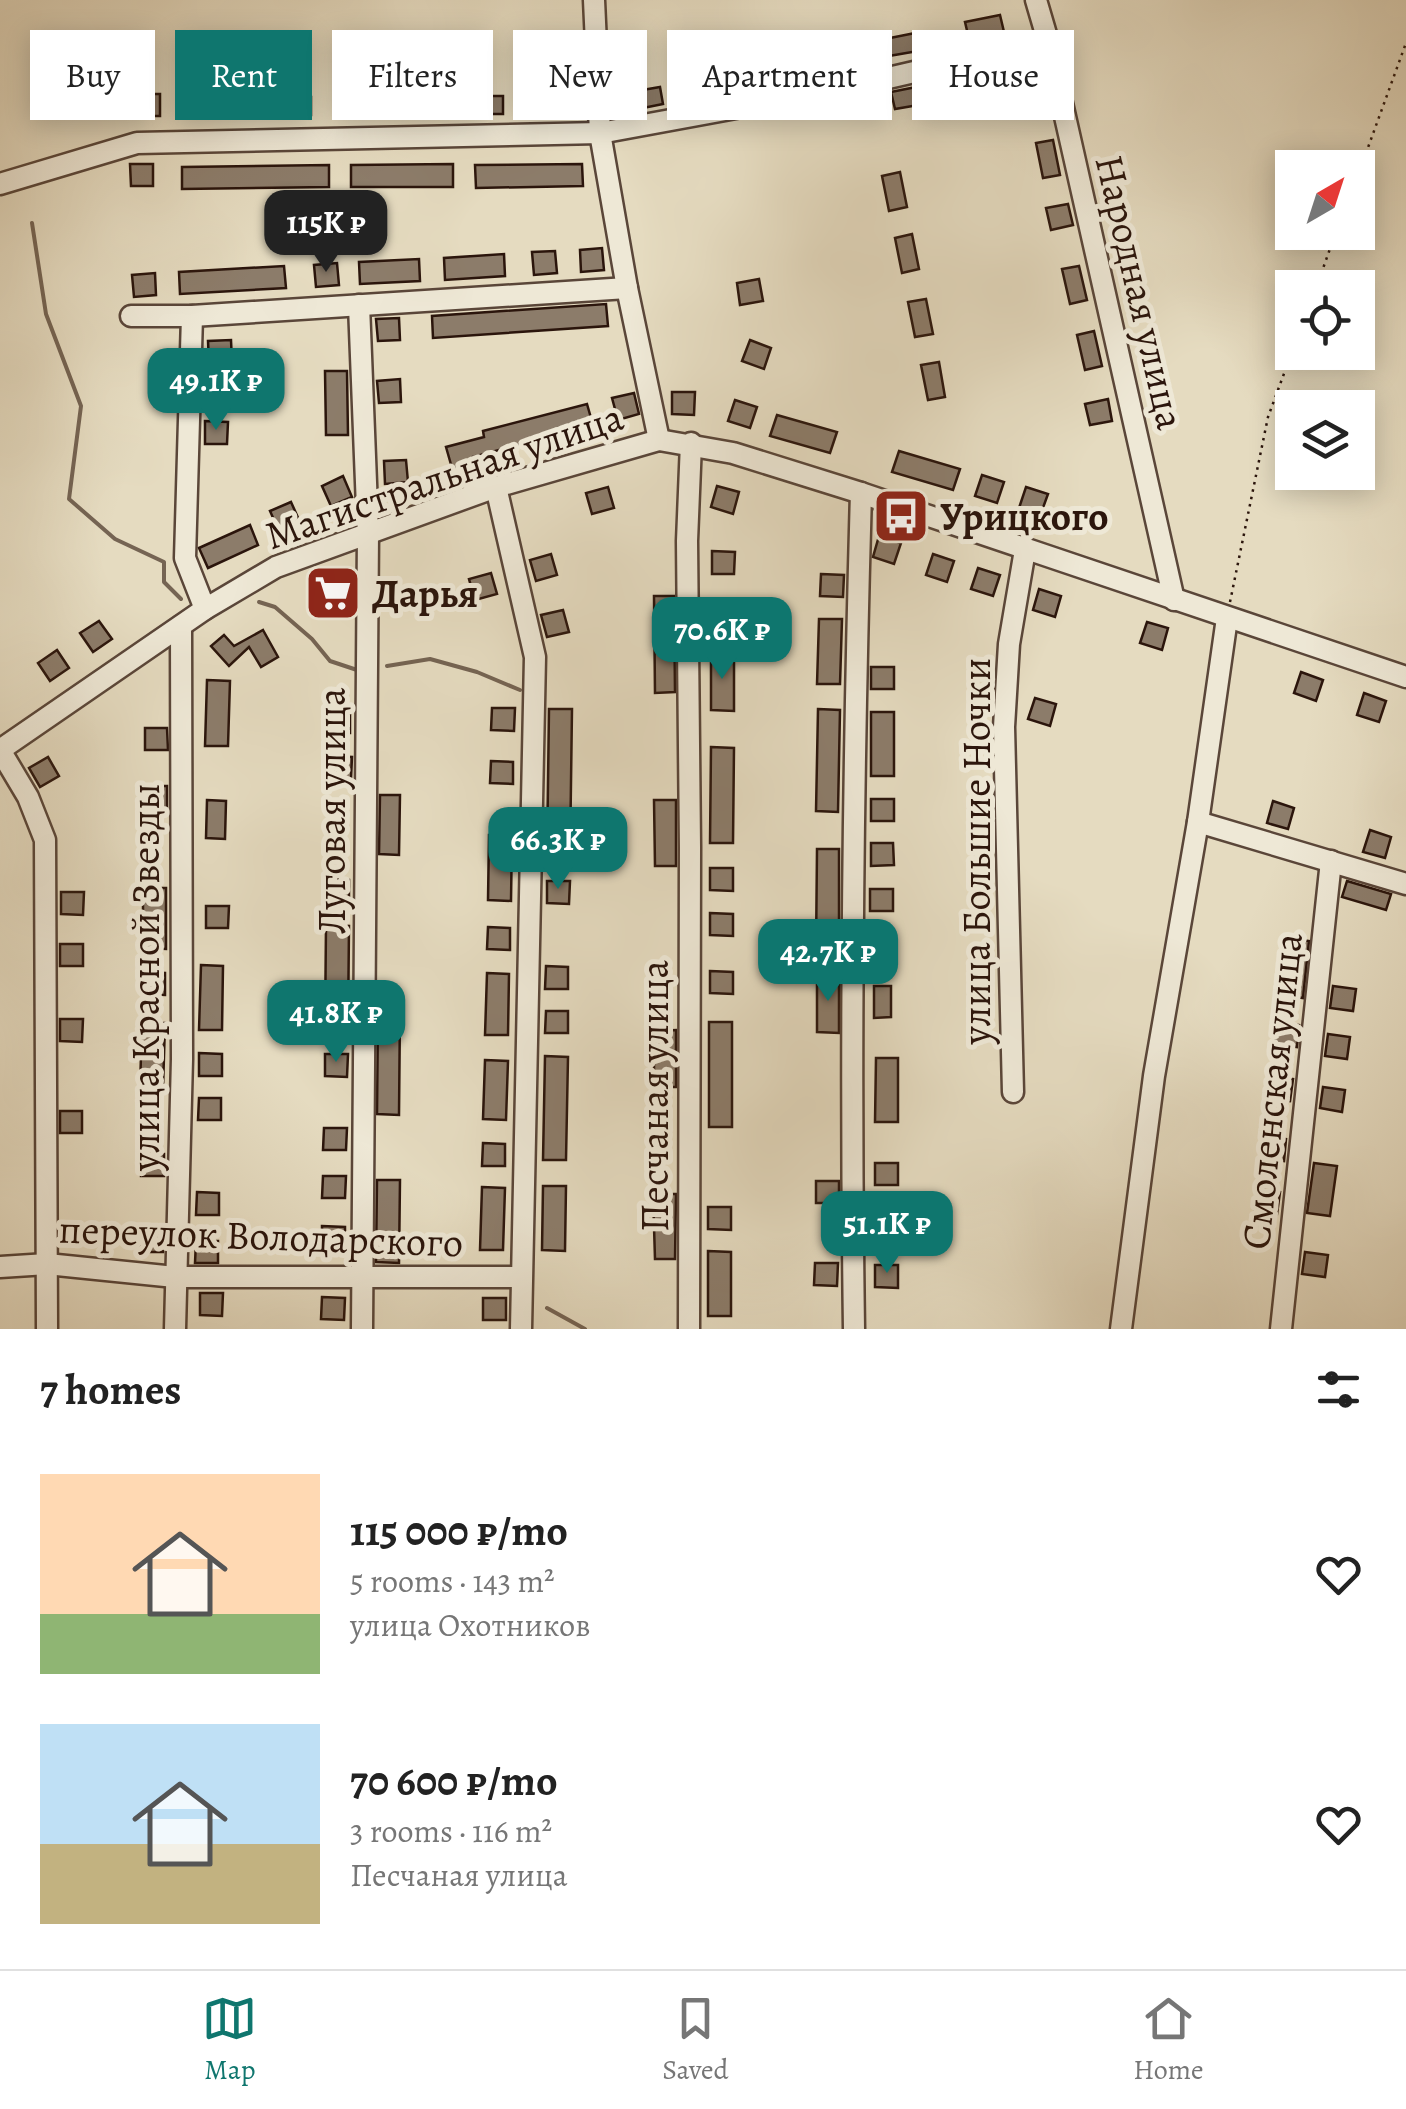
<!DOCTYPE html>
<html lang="en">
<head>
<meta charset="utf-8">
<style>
  body { margin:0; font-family:Alegreya,serif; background:#f6f6f6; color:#222; height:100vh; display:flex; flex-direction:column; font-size:38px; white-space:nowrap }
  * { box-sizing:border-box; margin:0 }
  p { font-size:32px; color:#767676 }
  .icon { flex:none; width:55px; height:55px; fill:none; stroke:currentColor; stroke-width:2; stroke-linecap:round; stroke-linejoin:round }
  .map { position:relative; height:1329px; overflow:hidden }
  .sheet { display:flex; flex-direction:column; background:#fff; flex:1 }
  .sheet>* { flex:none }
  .banner { position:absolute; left:30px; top:30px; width:1348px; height:90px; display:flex; gap:20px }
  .needle { width:65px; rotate:39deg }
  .buttons { position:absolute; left:1275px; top:150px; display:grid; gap:20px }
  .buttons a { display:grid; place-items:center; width:100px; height:100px; border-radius:0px; background:#fff; box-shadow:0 5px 25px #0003; font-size:50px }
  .price { position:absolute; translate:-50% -85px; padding:0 22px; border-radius:20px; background:#0f766e; color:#fff; font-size:32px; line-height:65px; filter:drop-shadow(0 2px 5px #0008) }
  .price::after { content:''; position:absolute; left:50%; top:60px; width:30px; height:22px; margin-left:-15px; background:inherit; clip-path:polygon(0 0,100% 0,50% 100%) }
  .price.selected { background:#222; color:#fff }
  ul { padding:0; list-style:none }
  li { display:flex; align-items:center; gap:30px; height:250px; padding:0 40px }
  li span { display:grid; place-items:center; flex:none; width:280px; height:200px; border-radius:0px; color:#555 }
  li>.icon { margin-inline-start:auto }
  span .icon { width:120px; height:120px; fill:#fffc; stroke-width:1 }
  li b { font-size:42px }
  h2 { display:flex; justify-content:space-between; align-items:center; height:120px; padding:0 40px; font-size:42px }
  .chip { padding:0 35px; border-radius:0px; background:#fff; box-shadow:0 5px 25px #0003; font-size:35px; line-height:90px }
  .chip.selected { background:#0f766e; color:#fff }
  .tab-bar { display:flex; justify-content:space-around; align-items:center; height:140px; border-top:2px solid #e0e0e0; background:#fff; font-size:28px; color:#767676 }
  .tab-bar a { display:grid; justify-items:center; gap:5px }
  .tab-bar .selected { color:#0f766e }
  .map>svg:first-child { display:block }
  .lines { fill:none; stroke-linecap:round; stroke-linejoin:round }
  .stream { stroke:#756453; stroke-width:4 }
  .building { fill:#8c7c6a; stroke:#2b150c; stroke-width:2.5 }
  .minor-casing { stroke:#5a4639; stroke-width:25 }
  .path { stroke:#2b150c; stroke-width:2.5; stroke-dasharray:2.5 5; stroke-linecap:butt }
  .minor { stroke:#eee8d6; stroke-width:20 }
  .labels { text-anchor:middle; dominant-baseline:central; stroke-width:10; stroke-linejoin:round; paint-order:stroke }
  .street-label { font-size:40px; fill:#2b150c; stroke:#eee8d6 }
  .poi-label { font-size:40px; font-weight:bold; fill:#2b150c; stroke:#eee8d6; text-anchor:start }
</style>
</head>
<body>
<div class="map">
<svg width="1406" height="1329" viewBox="0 0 1406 1329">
  <rect width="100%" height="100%" fill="#e5dbc0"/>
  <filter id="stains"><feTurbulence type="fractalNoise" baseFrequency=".002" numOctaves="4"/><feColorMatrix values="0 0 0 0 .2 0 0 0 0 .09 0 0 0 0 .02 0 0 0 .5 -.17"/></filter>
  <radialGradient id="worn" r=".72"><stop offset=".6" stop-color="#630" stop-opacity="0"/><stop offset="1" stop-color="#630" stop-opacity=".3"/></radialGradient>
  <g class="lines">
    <g class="stream">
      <path d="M32,223L46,314L81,406L69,499L115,539L164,562V582L181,599"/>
      <path d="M259,602L275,607L312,639L330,661L357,670"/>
      <path d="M387,666L430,659L477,672L520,690"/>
      <path d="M547,1308L585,1329"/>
    </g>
  </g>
  <g class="building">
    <path d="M1000,15L1004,32L969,39L965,22Z"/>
    <path d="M915,33L918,51L883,57L880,40Z"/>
    <path d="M844,48L848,66L813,72L809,55Z"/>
    <path d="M785,60L788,77L753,84L750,66Z"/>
    <path d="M1012,68L1016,86L981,92L977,75Z"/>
    <path d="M718,73L722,90L687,97L683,80Z"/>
    <path d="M926,85L930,103L895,109L891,92Z"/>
    <path d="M660,87L663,104L628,111L625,93Z"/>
    <path d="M137,94H160V116H136Z"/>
    <rect x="210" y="96" width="23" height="22"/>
    <rect x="340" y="96" width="36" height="18"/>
    <rect x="468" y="96" width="35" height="18"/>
    <rect x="276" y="97" width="35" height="18"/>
    <path d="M568,97L569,115H533V98Z"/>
    <path d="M403,98H438L439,115L403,116Z"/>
    <path d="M1053,140L1060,175L1043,178L1036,143Z"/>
    <path d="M130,164H153V186H131Z"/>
    <path d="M453,164V187H351V165Z"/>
    <path d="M582,164L583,186L476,188L475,165Z"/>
    <path d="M329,165V187L182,189V167Z"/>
    <path d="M900,172L907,207L889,211L882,176Z"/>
    <path d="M1068,204L1073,225L1051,230L1046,208Z"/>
    <path d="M912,234L919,269L902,273L895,238Z"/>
    <path d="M602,248L604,270L581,272L580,250Z"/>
    <path d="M555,251L557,273L534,275L532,252Z"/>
    <path d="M504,254L505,276L445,280L444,258Z"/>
    <path d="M419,259L420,281L360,284L359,262Z"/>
    <path d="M337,263L339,285L316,287L314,265Z"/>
    <path d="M284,266L286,288L180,294L179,272Z"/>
    <path d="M1079,266L1087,300L1070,304L1062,269Z"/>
    <path d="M155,273L156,295L134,297L132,275Z"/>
    <path d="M759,279L763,301L740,305L737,283Z"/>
    <path d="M926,299L933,334L915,337L908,302Z"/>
    <path d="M606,304L608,326L433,338L432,316Z"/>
    <path d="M399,318L400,340L378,341L376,319Z"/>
    <path d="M1094,331L1102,366L1085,370L1077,335Z"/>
    <path d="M231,340L232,362L209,363L208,341Z"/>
    <path d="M750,340L771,348L764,369L742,361Z"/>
    <path d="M939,362L945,397L928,400L921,365Z"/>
    <path d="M325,371H347L348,435H326Z"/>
    <path d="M400,379L401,402L379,403L377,381Z"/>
    <path d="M672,392H695L694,415L672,414Z"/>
    <path d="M634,393L639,414L618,420L612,398Z"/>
    <path d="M1108,399L1112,421L1090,425L1085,404Z"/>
    <path d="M735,400L757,407L750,428L728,421Z"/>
    <path d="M587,404L593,425L473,457L474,462L452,468L446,447L484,437L483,431Z"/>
    <path d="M777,415L837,432L830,453L770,436Z"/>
    <path d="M205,421L228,422L227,444H205Z"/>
    <path d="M899,451L960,469L953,490L892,472Z"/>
    <path d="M406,460L408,482L385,484L384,461Z"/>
    <path d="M982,475L1004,482L997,503L975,496Z"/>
    <path d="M343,476L352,497L331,506L322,486Z"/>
    <path d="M717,486L739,492L733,514L711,507Z"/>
    <path d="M608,487L614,508L592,514L586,493Z"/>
    <path d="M1026,487L1048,494L1040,516L1019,508Z"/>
    <path d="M291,502L300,522L279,531L270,511Z"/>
    <path d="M250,525L258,545L208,568L199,548Z"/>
    <path d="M879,536L901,543L894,564L873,557Z"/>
    <path d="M712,551L735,552L734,574H712Z"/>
    <path d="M551,554L557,575L536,581L530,560Z"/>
    <path d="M933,554L954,561L947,582L926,575Z"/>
    <path d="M978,568L1000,575L993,596L971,589Z"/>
    <path d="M491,573L497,594L475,600L469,579Z"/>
    <path d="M821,574L844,575L843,597L820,596Z"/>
    <path d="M342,579L349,597L324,607L317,589Z"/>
    <path d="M1039,589L1061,596L1055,617L1033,610Z"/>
    <path d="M654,596H674L675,692L655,693Z"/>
    <path d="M712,608H734V630H711Z"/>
    <path d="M563,610L569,632L547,637L541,615Z"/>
    <path d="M819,619H842L840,684H817Z"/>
    <path d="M99,621L112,639L93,652L80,633Z"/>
    <path d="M1147,622L1168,628L1162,650L1140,643Z"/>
    <path d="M263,630L278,657L261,667L249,647L229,666L211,646L224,635L234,646Z"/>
    <path d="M57,650L69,668L50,681L38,663Z"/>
    <path d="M711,653L734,654V711L711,710Z"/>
    <rect x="871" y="667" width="23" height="22"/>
    <path d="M1301,672L1323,680L1316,701L1294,693Z"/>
    <path d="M207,680L230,681L228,746H205Z"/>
    <path d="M1364,693L1386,701L1379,722L1357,715Z"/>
    <path d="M1035,698L1056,704L1050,726L1028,719Z"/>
    <path d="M492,708H515L514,731L491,730Z"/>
    <path d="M549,709H572L570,856H547Z"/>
    <path d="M818,709L840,710L838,812L816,811Z"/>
    <path d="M328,711H350V733H327Z"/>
    <rect x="871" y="712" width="23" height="64"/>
    <path d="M145,728H167L168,750H145Z"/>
    <path d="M711,747L734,748L733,843H710Z"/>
    <path d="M329,756L352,757L351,779L328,778Z"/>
    <path d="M48,757L59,776L40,787L29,768Z"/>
    <path d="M491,761L513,762V784L490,783Z"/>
    <path d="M145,786H167V809L144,808Z"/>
    <path d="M380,795H400L399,855L379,854Z"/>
    <rect x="871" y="799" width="23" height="22"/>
    <path d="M207,800L226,801L225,839L206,838Z"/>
    <path d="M654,800H676V866H655Z"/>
    <path d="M1273,801L1294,808L1288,829L1267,823Z"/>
    <path d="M1370,830L1391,837L1385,858L1363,852Z"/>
    <path d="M489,835L512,836L511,901L488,900Z"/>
    <path d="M871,843H893L894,865L871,866Z"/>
    <path d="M817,849H839V950H816Z"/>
    <path d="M710,868H733V891L710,890Z"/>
    <path d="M326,879L349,880V902H326Z"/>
    <path d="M547,881H570L569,904L547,903Z"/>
    <path d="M1347,881L1391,894L1386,910L1342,897Z"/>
    <path d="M143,888H166V949L143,948Z"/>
    <rect x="870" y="889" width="23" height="22"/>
    <path d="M61,892H84L83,915L61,914Z"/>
    <path d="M206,906H229L228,928H206Z"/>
    <path d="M710,913L733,914V936L710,935Z"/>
    <path d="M326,925L349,926L348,1031L325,1030Z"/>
    <path d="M488,927L510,928V950L487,949Z"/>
    <rect x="870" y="933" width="23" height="22"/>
    <path d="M1287,938L1309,941L1303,998L1281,995Z"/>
    <rect x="60" y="944" width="23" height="22"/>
    <path d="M201,965L223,966L222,1030H199Z"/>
    <path d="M546,966L568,967V989H545Z"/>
    <path d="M710,971L733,972V994L710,993Z"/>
    <path d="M142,972L165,973V995L142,994Z"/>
    <path d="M487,973L509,974L508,1035H485Z"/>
    <path d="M817,974L839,975V1033L817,1032Z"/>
    <path d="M874,986H891V1017L874,1018Z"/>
    <path d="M1333,986L1356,989L1353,1011L1330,1008Z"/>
    <path d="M378,1009H400L399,1115L377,1114Z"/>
    <path d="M546,1011H568V1033H545Z"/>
    <path d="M60,1019H83L82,1042L60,1041Z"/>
    <rect x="709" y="1022" width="23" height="105"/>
    <path d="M1277,1022L1299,1025L1297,1047L1274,1044Z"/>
    <path d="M142,1023H165L163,1089L140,1088Z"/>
    <path d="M676,1030V1087H654V1031Z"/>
    <path d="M1328,1034L1350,1037L1347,1059L1325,1056Z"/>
    <path d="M199,1053L222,1054V1076H199Z"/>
    <path d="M325,1054H348L347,1077L325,1076Z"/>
    <path d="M545,1056L568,1057L566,1160H543Z"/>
    <path d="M876,1058H898V1122H875Z"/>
    <path d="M485,1060L508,1061L506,1120L483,1119Z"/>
    <path d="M1271,1076L1293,1079L1290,1101L1268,1098Z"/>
    <path d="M1323,1087L1345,1090L1342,1112L1320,1108Z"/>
    <path d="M199,1098H221V1120H198Z"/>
    <rect x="60" y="1111" width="22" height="22"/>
    <path d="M324,1128H347L346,1150H323Z"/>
    <path d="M1264,1136L1286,1139L1284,1161L1261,1158Z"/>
    <path d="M483,1143L505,1144V1166H482Z"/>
    <rect x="141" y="1154" width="23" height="22"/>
    <rect x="875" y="1163" width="23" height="22"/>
    <path d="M1314,1163L1337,1166L1330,1216L1307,1213Z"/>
    <path d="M323,1176H346L345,1198H322Z"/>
    <path d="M377,1180H400L399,1263L376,1262Z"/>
    <rect x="816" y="1181" width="23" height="22"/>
    <path d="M543,1186H566L565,1251L542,1250Z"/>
    <path d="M482,1187L505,1188L503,1250H480Z"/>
    <path d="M1258,1189L1280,1192L1277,1214L1255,1211Z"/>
    <path d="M197,1192L219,1193V1215H196Z"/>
    <path d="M653,1194H676L675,1259H655Z"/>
    <path d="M708,1207H731V1230L708,1229Z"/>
    <rect x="875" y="1216" width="23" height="22"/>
    <path d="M322,1226L345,1227V1249L322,1248Z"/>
    <path d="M141,1230H164L163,1252H141Z"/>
    <path d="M196,1241H218V1263H195Z"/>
    <path d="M708,1251L731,1252V1316H708Z"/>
    <path d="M1305,1252L1328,1255L1325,1277L1302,1274Z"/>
    <path d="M815,1263H838L837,1286L814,1285Z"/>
    <path d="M875,1265H898V1288L875,1287Z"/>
    <path d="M200,1293H223L222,1316L200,1315Z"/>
    <path d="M322,1297L345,1298L344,1320L321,1319Z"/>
    <rect x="483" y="1298" width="23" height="22"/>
  </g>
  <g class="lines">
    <g class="minor-casing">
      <g id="minor">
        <path d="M594,0L600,133L627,288L659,440"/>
        <path d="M1036,0L1048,41L1174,600"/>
        <path d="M0,184L137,143L600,133L845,88L1048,41"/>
        <path d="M359,305L368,533L362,1329"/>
        <path d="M131,316H192L627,288"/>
        <path d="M192,316L185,558L205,609"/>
        <path d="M496,487L535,657L521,1329"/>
        <path d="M0,750L205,609L276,567L496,487L659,440L733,453L861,493L1406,677"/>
        <path d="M0,750L28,797L45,840L47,1329"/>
        <path d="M1198,822L1406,884"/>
        <path d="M1013,1092L1004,727L1009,644L1025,550"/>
        <path d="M0,1267L47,1264L175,1277H521"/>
        <path d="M175,1329L182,1059L181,626"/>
        <path d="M689,1329L690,847L687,541L691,443"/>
        <path d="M854,1329C850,1051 853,771 861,493"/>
        <path d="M1121,1329L1154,1076L1198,822L1227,618"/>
        <path d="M1281,1329L1331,861"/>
      </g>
    </g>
    <g class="path">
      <path d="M1358,175L1406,43"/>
      <path d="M1316,288L1336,232"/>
      <path d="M1230,602L1268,417L1292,352"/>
    </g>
    <use href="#minor" class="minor"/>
  </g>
  <defs>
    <g id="bus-square" transform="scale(2.875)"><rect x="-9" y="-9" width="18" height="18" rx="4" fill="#8f2418" stroke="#eee8d6"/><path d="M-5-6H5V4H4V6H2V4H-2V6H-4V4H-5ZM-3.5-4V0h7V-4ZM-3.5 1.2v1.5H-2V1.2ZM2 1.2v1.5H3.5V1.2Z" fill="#fff"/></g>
    <g id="supermarket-square" transform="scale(2.875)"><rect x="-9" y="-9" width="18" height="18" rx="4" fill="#8f2418" stroke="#eee8d6"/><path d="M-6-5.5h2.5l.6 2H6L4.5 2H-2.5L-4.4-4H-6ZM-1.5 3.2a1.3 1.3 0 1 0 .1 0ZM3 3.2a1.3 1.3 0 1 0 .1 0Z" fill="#fff"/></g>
  </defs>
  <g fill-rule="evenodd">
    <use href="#bus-square" x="901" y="516"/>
    <use href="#supermarket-square" x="333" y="593"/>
  </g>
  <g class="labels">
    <g class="street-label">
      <text transform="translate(1140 292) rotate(77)">Народная улица</text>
      <text transform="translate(444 476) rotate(-19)">Магистральная улица</text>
      <text transform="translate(331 811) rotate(-90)">Луговая улица</text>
      <text transform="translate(976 851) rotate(-90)">улица Большие Ночки</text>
      <text transform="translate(145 977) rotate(-90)">улица Красной Звезды</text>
      <text transform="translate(1272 1091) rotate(-84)">Смоленская улица</text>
      <text transform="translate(654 1096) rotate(-90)">Песчаная улица</text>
      <text transform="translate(261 1236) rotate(2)">переулок Володарского</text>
    </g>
    <g class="poi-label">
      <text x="940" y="516">Урицкого</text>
      <text x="372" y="593">Дарья</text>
    </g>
  </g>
  <rect width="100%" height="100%" filter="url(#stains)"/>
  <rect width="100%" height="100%" fill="url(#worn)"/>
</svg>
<div class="buttons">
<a><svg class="needle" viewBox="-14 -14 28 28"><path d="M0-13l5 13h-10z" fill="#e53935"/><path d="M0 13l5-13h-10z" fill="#767676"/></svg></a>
<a><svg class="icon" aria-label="locate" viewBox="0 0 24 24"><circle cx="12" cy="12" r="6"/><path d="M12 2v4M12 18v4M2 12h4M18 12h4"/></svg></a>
<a><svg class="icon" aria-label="layers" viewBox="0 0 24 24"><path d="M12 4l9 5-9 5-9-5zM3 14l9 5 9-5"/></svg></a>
</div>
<b class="price selected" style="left:326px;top:275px">115K ₽</b>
<b class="price" style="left:216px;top:433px">49.1K ₽</b>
<b class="price" style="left:722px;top:682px">70.6K ₽</b>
<b class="price" style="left:558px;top:892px">66.3K ₽</b>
<b class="price" style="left:828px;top:1004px">42.7K ₽</b>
<b class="price" style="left:336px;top:1065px">41.8K ₽</b>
<b class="price" style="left:887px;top:1276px">51.1K ₽</b>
<div class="banner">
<a class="chip">Buy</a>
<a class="chip selected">Rent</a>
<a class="chip">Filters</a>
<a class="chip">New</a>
<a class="chip">Apartment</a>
<a class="chip">House</a>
</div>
</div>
<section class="sheet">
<h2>7 homes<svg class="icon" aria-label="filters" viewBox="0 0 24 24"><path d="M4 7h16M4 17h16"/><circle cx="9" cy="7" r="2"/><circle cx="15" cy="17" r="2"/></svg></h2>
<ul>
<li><span style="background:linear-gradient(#ffd9b3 70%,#8fb573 0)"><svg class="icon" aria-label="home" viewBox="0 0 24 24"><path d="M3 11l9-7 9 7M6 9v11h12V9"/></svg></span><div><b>115 000 ₽/mo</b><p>5 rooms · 143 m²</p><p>улица Охотников</p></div><svg class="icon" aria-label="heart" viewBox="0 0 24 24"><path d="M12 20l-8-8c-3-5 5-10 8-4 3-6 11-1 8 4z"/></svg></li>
<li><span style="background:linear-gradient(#bfe0f5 60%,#c2b280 0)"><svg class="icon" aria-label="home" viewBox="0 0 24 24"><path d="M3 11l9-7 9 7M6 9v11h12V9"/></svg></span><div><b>70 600 ₽/mo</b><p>3 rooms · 116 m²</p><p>Песчаная улица</p></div><svg class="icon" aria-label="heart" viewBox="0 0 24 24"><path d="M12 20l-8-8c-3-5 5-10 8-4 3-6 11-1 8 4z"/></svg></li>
</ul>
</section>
<nav class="tab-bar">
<a class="selected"><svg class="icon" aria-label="map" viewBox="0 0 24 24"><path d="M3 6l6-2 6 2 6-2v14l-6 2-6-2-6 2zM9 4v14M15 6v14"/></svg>Map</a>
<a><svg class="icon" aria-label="saved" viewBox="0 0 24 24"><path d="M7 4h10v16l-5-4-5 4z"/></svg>Saved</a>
<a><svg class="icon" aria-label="home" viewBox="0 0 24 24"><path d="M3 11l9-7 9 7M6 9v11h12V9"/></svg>Home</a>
</nav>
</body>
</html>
